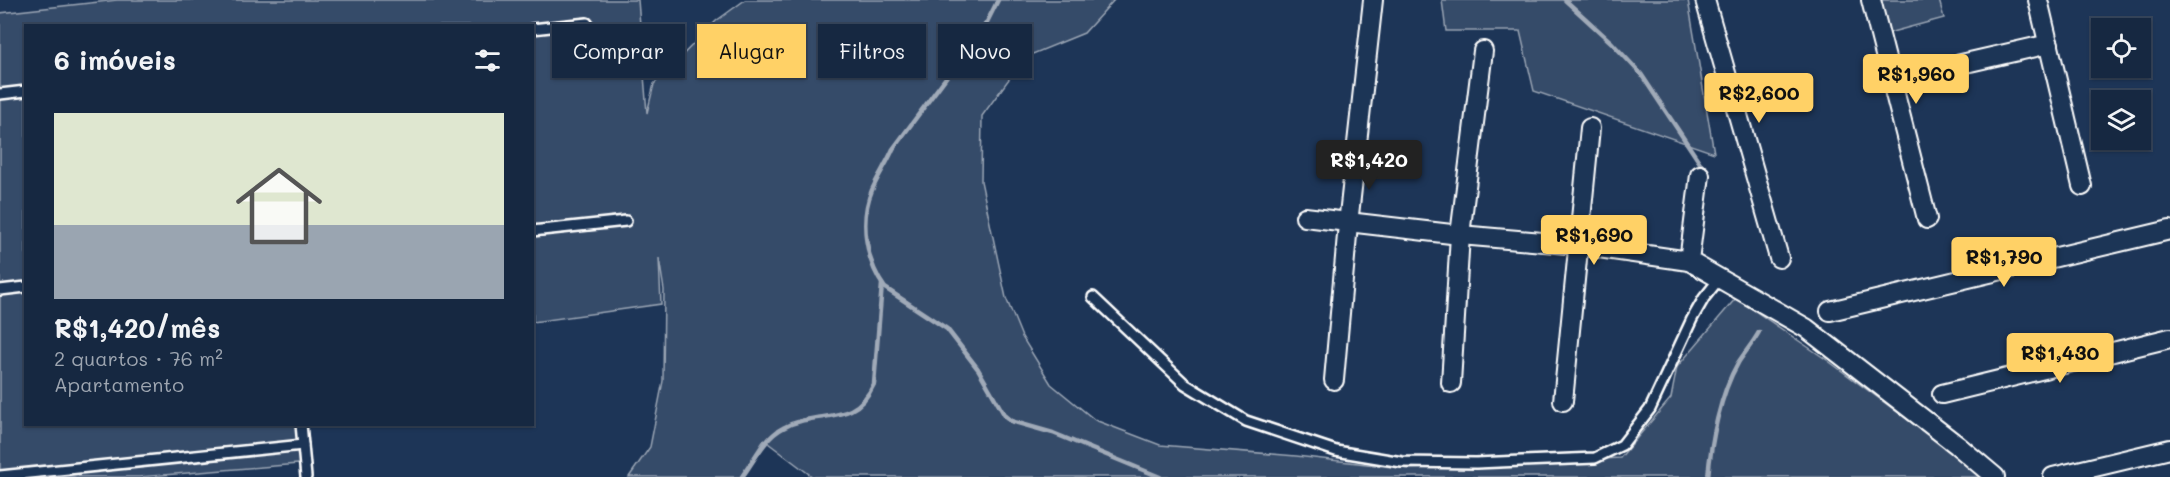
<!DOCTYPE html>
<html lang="pt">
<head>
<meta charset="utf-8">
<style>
  body { margin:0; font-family:Mali,sans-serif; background:#23344c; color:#f1f3f6; height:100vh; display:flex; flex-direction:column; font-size:22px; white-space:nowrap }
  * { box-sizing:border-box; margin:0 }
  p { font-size:20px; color:#9ea6b1 }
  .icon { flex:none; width:33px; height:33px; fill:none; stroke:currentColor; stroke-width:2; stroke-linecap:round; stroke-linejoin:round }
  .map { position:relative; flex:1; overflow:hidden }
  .details { position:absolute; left:24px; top:24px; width:510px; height:402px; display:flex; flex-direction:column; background:#162841; border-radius:0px; box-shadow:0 2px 4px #0004,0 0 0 2px #35445a }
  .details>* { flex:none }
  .guide { position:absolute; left:552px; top:24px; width:570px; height:54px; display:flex; gap:12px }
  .buttons { position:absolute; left:2091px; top:18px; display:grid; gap:12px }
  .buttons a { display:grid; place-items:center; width:60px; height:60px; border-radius:0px; background:#162841; box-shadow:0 2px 4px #0004,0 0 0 2px #35445a; font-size:30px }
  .price { position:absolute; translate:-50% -51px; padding:0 14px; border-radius:6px; background:#ffd166; color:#111; font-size:20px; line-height:39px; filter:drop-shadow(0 2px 3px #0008) }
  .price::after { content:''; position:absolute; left:50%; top:36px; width:18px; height:14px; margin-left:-9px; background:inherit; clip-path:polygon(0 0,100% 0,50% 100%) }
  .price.on { background:#222; color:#fff }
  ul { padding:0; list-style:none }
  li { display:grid; align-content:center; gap:12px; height:318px; padding:0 30px }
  li span { display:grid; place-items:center; height:186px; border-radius:0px; color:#555 }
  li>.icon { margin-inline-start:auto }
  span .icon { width:108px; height:108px; fill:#fffc; stroke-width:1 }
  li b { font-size:26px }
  h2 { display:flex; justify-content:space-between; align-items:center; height:72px; padding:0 30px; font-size:26px }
  .tag { padding:0 21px; border-radius:0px; background:#162841; box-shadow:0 2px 4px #0004,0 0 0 2px #35445a; font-size:21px; line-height:54px }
  .tag.on { background:#ffd166; color:#111 }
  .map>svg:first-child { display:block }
  .green { fill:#364b69; stroke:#9aa5b4; stroke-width:1.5 }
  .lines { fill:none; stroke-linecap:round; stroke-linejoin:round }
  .stream { stroke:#a0aab8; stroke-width:4.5 }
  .service-casing { stroke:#fff; stroke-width:14 }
  .minor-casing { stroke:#fff; stroke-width:22 }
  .service { stroke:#1d3557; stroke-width:9 }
  .minor { stroke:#1d3557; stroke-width:18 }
</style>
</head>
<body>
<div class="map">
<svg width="2170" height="477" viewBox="0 0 2170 477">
  <rect width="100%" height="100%" fill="#1d3557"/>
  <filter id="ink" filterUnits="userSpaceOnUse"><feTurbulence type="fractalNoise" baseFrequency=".0167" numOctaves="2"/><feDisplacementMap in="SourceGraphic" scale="12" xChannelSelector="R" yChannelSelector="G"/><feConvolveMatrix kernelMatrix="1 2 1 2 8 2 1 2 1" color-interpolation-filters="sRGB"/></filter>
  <g filter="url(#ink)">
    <g class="green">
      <path d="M117,0H638L647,113L654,84L716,21L745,0H1114L1084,33L1025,57L982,116L981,181L1006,298L1022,337L1051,384L1095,420L1160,445L1296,456L1410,469L1620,458L1671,398L1677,367L1736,298L1827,360L1985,477H813L764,440L740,477H629L650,447L663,381L664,290L659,258L661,304L533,322L532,26H26V424L306,425L310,463L139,477H0V13Z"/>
      <path d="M1442,0H1688L1714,153L1534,91L1520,31H1446Z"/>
      <path d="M1879,0H1939L1944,18L1888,33Z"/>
    </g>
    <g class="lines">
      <g class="stream">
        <path d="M998,0L987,22L893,149C887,163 878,176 872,190C859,221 866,262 885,288L947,329L978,369L1005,416L1011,421L1053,433L1160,477"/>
        <path d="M1565,0L1612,43L1641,74L1702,166"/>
        <path d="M742,477C754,461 765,437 783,428C819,408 853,429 874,384L882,284"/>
        <path d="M1708,477C1711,442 1720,394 1738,363C1745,352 1753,343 1759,332"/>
      </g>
      <g class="service-casing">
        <g id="service">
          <path d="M532,29L587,23"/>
          <path d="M0,94L26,91"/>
          <path d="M532,231L626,221"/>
          <path d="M0,290L26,287"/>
          <path d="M1093,297L1185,384L1246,421L1336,451L1402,462L1476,463L1595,458L1622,445L1650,409L1692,319L1704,298L1720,278"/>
          <path d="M301,424L306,477"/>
          <path d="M0,476L303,445"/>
        </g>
      </g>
      <g class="minor-casing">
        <g id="minor">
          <path d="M1705,0L1779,258"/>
          <path d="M1871,0L1927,219"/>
          <path d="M2038,0L2082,186"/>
          <path d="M1891,80L2049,44"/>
          <path d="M1305,217L1460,235L1578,245L1689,261L1806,328L1957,445L1995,477"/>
          <path d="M1689,261L1700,175"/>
          <path d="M1830,311L2170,230"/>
          <path d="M1334,380L1348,224L1373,0"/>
          <path d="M1451,383L1460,235L1483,51"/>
          <path d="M1942,394L2170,338"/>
          <path d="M1563,401L1590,128"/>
          <path d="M2053,477L2170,449"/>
        </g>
      </g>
      <use href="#service" class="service"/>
      <use href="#minor" class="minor"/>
    </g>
  </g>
</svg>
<div class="buttons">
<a><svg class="icon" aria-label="locate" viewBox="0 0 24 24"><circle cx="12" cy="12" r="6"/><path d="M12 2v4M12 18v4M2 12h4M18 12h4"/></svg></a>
<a><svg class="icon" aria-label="layers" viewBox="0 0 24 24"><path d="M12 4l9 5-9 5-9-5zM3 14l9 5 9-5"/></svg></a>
</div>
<b class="price" style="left:1916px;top:105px">R$1,960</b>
<b class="price" style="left:1759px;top:124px">R$2,600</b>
<b class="price on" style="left:1369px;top:191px">R$1,420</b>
<b class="price" style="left:1594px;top:266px">R$1,690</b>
<b class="price" style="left:2004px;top:288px">R$1,790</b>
<b class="price" style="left:2060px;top:384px">R$1,430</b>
<div class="guide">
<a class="tag">Comprar</a>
<a class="tag on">Alugar</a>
<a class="tag">Filtros</a>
<a class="tag">Novo</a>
</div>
<section class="details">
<h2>6 imóveis<svg class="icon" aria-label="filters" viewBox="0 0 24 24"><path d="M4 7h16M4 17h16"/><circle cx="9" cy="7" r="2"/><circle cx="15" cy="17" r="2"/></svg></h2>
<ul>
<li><span style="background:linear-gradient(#dfe7d0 60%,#9aa5b1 0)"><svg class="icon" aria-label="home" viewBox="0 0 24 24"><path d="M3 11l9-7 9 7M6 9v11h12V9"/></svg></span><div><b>R$1,420/mês</b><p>2 quartos · 76 m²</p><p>Apartamento</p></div></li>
</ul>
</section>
</div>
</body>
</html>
